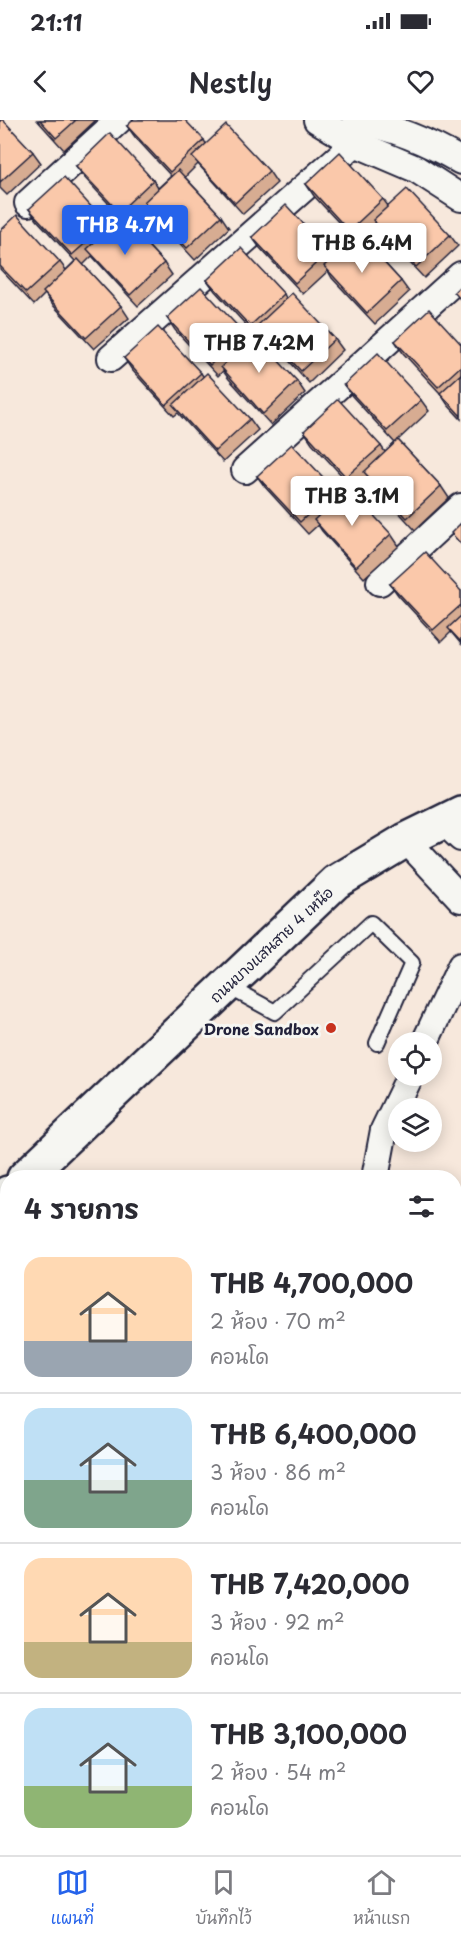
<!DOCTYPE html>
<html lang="th">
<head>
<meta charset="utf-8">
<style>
  body { margin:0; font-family:"Playpen Sans","Playpen Sans Thai",sans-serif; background:#f7f7f7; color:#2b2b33; height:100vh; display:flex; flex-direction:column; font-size:22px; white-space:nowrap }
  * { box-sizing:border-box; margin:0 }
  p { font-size:20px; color:#7c7c81 }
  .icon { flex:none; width:33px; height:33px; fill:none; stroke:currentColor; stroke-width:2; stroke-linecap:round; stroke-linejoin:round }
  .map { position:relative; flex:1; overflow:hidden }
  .sheet { position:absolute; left:0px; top:1050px; width:462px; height:686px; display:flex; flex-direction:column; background:#fff; border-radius:24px 24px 0 0; box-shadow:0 3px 15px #0003 }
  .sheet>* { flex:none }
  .fabs { position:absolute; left:388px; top:912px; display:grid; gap:12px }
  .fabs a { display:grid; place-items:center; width:54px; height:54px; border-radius:50%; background:#fff; box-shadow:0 3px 15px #0003; font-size:30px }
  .price { position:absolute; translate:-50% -51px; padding:0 14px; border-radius:6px; background:#fff; color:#222; font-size:20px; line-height:39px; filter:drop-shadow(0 2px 3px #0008) }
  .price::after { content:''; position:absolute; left:50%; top:36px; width:18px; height:14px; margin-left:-9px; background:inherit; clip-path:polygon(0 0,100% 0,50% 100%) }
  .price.selected { background:#2563eb; color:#fff }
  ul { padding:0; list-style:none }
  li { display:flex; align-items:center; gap:18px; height:150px; padding:0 24px }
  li+li { border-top:2px solid #e1e1e2 }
  li span { display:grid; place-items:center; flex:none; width:168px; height:120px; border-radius:18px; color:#555 }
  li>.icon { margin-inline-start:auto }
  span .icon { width:72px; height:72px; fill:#fffc; stroke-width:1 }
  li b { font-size:26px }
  h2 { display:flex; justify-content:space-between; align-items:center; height:72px; padding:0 24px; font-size:26px }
  .status { display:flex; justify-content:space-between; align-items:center; height:42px; padding:0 30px; background:#fff; direction:ltr }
  .status svg { height:16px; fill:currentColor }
  header { display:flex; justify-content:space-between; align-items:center; height:78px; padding:0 24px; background:#fff; font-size:27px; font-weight:600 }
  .menu { display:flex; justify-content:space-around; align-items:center; height:84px; border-top:2px solid #e1e1e2; background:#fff; font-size:16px; color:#7c7c81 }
  .menu a { display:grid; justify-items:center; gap:3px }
  .menu .selected { color:#2563eb }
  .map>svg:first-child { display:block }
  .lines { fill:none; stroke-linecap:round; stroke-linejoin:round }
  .service-casing { stroke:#22223b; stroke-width:18 }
  .minor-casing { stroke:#22223b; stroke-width:30 }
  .tertiary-casing { stroke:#22223b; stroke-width:38 }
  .service { stroke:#f6f6f2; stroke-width:14 }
  .minor { stroke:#f6f6f2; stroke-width:26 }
  .tertiary { stroke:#f6f6f2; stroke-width:33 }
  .wall { fill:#d7ac92; stroke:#22223b; stroke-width:1.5 }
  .building { fill:#fac8aa; stroke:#22223b; stroke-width:1.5 }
  .poi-dot { fill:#c8321e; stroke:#f6f6f2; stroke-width:2 }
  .labels { text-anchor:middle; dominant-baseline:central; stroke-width:6; stroke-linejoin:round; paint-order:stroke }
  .street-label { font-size:15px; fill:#22223b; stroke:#f6f6f2 }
  .poi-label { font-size:15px; font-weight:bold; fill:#22223b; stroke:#f6f6f2; text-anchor:end }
</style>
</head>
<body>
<div class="status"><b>21:11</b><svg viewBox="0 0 49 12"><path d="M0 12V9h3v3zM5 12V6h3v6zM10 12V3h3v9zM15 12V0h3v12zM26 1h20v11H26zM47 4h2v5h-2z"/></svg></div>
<header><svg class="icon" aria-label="back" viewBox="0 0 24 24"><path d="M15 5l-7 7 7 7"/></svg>Nestly<svg class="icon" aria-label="heart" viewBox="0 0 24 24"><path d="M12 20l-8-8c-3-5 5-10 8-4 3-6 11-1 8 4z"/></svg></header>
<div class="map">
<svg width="461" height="1735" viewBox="0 0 461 1735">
  <rect width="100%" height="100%" fill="#f7e8dc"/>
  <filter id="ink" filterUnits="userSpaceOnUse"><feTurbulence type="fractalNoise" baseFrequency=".0167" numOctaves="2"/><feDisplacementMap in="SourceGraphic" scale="12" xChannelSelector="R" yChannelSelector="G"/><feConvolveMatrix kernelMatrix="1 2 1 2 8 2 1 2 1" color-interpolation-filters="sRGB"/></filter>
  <g filter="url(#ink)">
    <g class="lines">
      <g class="service-casing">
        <path id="service" d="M227,866L275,892L371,803L412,843L377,923"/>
      </g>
      <g class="minor-casing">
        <g id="minor">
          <path d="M317,0L355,23L416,49L461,78"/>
          <path d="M355,2C388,4 432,24 461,41"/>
          <path d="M28,83L119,0"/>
          <path d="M111,238L355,23L374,0"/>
          <path d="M245,350L461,155"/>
          <path d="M380,462L461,387"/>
          <path d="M443,701L461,718"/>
          <path d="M406,720L461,779"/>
          <path d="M425,922L461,846"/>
          <path d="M375,1058L384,1010L410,956"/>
          <path d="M454,1110L461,1114"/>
          <path d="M454,1225L461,1219"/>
          <path d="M454,1420L461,1415"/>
          <path d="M458,1625L461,1622"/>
          <path d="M454,1712L461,1715"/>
        </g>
      </g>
      <g class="tertiary-casing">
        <g id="tertiary">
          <path d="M24,1058L336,762L406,720L461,693"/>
          <path d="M0,1080L8,1073"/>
        </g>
      </g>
      <use href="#service" class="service"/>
      <use href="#minor" class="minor"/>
      <use href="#tertiary" class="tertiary"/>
    </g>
    <g class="wall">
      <path d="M0,0L33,32L41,43L7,75L0,68Z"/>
      <path d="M37,0H96L64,30Z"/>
      <path d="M127,6L204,20L206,24L269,51L277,63L243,94L198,44L185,57L221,96L229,108L195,140L152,93L146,85L127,103L164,143L172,155L138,186L92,136L83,145L121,186L129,198L94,229L51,183L45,174L34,185L0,149V111L60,142L66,150L75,141L37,100L29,89L107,104L110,108L121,97L84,57L76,46L153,60L158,68L171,56L135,17Z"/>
      <path d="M306,64L383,79L388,86L450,115L458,126L424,158L381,112L376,105L362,118L401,161L409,172L375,204L332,158L328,151L303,174L260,128L252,117L329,131L334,138L354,119L314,76Z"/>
      <path d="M207,160L284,174L286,178L335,219L343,230L309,263L263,212L258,218L215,171Z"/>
      <path d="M167,198L244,213L249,220L297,261L305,273L271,305L229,259L223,251L218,256L175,210Z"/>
      <path d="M395,221L461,224V299L448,285L440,273L403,233Z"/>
      <path d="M124,238L201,253L203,256L250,299L258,310L223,342L178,293L174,296L132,250Z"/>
      <path d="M344,265L421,280L429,291L398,320L441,366L449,378L415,410L372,363L367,357L354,369L312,323L304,311L381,326L385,332L395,323L352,276Z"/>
      <path d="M257,356L335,370L339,376L391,414L399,426L364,458L322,411L318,405L308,414L265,367Z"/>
      <path d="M390,464L461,471V524L451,512L441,522L398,475Z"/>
    </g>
    <g class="building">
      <path d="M0,0H3L33,32L0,62Z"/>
      <path d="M40,0H76L56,18Z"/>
      <path d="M133,0H185L204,20L170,52L127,6Z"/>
      <path d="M226,5L269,51L235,83L192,37Z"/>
      <path d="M110,13L153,60L119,92L76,46Z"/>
      <path d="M340,32L383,79L349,111L306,64Z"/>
      <path d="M178,50L221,96L187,128L144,82Z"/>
      <path d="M64,57L107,104L72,135L29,89Z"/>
      <path d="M407,69L450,115L416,147L373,100Z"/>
      <path d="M286,85L329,131L295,163L252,117Z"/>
      <path d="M17,95L60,142L26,173L0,146V111Z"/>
      <path d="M121,97L164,143L130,175L87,129Z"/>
      <path d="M358,114L401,161L367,193L324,146Z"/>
      <path d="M241,128L284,174L250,206L207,160Z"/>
      <path d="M78,139L121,186L86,218L43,172Z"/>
      <path d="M461,165V180L454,172Z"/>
      <path d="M201,167L244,213L210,245L167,198Z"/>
      <path d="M292,173L335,219L301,251L258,205Z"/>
      <path d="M429,189L461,224V246L438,267L395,221Z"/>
      <path d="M158,207L201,253L166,285L124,238Z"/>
      <path d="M255,215L297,261L263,294L221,247Z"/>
      <path d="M378,233L421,280L387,311L344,265Z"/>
      <path d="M207,253L250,299L215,331L173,285Z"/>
      <path d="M461,254V296L440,273Z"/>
      <path d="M338,279L381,326L346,357L304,311Z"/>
      <path d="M398,320L441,366L407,398L364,352Z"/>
      <path d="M292,324L335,370L300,402L257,356Z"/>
      <path d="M348,368L391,414L356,447L314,400Z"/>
      <path d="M461,403V424L451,413Z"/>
      <path d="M425,432L461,471V485L433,510L390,464Z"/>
      <path d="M461,496V522L448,508Z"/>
    </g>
  </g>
  <circle class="poi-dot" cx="331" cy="908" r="6"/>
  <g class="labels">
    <g class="street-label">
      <text transform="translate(271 824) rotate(-43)">ถนนบางแสนสาย 4 เหนือ</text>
    </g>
    <g class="poi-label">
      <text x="319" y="908">Drone Sandbox</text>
    </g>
  </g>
</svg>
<div class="fabs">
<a><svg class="icon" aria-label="locate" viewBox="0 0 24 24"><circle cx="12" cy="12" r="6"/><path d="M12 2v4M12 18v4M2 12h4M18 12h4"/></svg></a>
<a><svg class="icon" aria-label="layers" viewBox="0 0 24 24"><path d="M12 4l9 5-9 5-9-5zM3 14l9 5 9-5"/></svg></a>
</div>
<b class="price selected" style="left:125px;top:136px">THB 4.7M</b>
<b class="price" style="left:362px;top:154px">THB 6.4M</b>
<b class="price" style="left:259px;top:254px">THB 7.42M</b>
<b class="price" style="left:352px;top:407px">THB 3.1M</b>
<section class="sheet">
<h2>4 รายการ<svg class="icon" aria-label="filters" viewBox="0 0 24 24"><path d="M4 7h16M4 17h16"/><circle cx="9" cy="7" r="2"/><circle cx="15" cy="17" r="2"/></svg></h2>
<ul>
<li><span style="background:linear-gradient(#ffd9b3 70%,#9aa5b1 0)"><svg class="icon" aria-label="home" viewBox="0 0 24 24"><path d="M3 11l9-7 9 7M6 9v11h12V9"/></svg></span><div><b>THB 4,700,000</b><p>2 ห้อง · 70 m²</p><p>คอนโด</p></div></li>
<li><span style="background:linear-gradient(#bfe0f5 60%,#7fa58c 0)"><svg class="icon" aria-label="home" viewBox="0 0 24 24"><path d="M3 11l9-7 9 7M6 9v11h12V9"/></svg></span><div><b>THB 6,400,000</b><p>3 ห้อง · 86 m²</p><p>คอนโด</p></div></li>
<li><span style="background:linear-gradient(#ffd9b3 70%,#c2b280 0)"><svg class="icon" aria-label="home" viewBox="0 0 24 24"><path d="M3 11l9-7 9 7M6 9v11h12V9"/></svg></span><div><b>THB 7,420,000</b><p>3 ห้อง · 92 m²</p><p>คอนโด</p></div></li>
<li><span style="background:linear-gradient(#bfe0f5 65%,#8fb573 0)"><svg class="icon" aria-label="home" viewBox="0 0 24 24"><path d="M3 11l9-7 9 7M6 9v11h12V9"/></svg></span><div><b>THB 3,100,000</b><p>2 ห้อง · 54 m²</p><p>คอนโด</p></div></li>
</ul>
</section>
</div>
<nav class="menu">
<a class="selected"><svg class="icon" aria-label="map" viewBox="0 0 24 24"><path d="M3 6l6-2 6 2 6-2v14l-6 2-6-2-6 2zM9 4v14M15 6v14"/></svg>แผนที่</a>
<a><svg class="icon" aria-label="saved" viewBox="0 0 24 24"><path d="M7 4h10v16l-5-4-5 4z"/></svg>บันทึกไว้</a>
<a><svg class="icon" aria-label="home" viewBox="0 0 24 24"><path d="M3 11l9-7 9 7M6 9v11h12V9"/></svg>หน้าแรก</a>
</nav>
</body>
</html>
